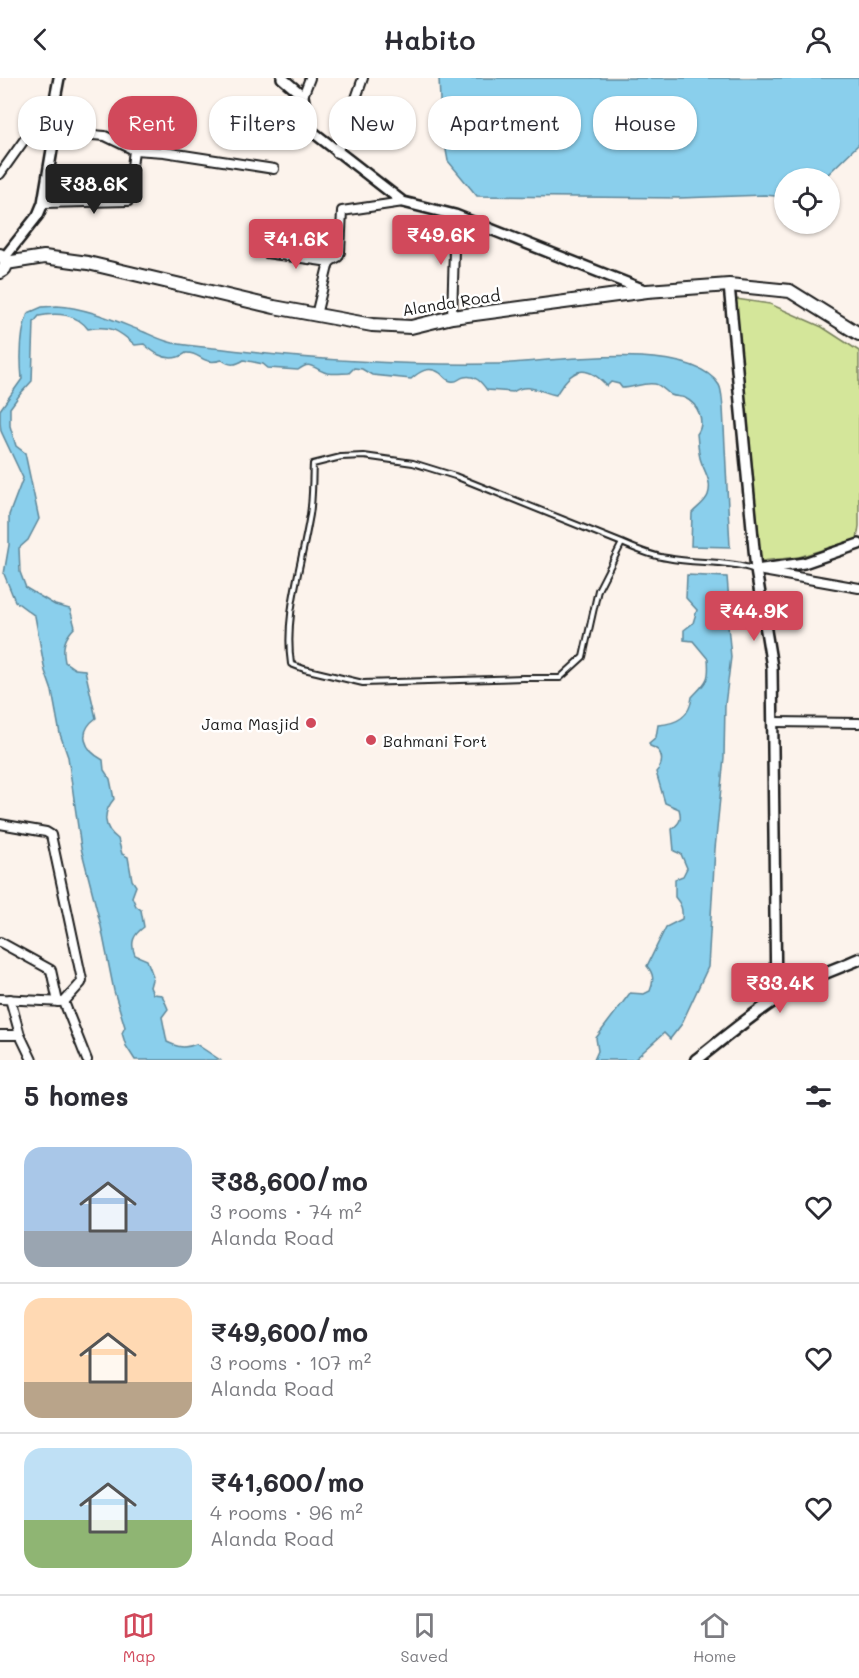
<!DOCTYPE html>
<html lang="en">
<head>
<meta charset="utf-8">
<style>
  body { margin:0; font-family:Mali,sans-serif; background:#f2f2f3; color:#2b2b33; height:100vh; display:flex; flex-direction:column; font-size:22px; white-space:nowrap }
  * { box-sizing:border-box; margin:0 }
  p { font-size:20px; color:#7c7c81 }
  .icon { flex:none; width:33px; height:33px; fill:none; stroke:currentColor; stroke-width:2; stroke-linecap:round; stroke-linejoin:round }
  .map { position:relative; height:982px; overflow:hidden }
  .panel { display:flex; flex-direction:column; background:#fff; flex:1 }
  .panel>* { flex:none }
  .banner { position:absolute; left:18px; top:18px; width:824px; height:54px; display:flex; gap:12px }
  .buttons { position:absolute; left:774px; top:90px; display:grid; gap:12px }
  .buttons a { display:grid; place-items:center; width:66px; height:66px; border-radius:50%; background:#fff; box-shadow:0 2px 4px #0004; font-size:30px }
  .price { position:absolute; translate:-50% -51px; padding:0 14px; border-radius:6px; background:#d1495b; color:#fff; font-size:20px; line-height:39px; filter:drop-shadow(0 2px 3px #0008) }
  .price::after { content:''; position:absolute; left:50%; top:36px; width:18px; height:14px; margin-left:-9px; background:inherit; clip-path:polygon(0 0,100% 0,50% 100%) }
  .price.active { background:#222; color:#fff }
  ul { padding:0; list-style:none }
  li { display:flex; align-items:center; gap:18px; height:150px; padding:0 24px }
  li+li { border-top:2px solid #e1e1e2 }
  li span { display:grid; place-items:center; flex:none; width:168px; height:120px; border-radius:18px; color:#555 }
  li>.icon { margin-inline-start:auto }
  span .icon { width:72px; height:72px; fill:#fffc; stroke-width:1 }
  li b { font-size:26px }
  h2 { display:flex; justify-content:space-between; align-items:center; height:72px; padding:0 24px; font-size:26px }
  .chip { padding:0 21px; border-radius:24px; background:#fff; box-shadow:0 2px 4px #0004; font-size:21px; line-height:54px }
  .chip.active { background:#d1495b; color:#fff }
  header { display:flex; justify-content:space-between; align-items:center; height:78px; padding:0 24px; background:#fff; font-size:27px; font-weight:600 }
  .tabs { display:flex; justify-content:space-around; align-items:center; height:84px; border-top:2px solid #e1e1e2; background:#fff; font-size:16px; color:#7c7c81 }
  .tabs a { display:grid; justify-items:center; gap:3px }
  .tabs .active { color:#d1495b }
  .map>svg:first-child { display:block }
  .green { fill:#d4e69a; stroke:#78815b; stroke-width:1.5 }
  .water { fill:#8acfec; stroke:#5e8799; stroke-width:1.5 }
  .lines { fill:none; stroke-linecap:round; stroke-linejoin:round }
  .service-casing { stroke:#1c1c1c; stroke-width:8 }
  .minor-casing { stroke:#1c1c1c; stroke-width:12 }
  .tertiary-casing { stroke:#1c1c1c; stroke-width:14 }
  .secondary-casing { stroke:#1c1c1c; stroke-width:15 }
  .primary-casing { stroke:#1c1c1c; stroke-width:16 }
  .service { stroke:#fff; stroke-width:4 }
  .minor { stroke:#fff; stroke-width:8 }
  .tertiary { stroke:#fff; stroke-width:9 }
  .secondary { stroke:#fff; stroke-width:10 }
  .primary { stroke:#fff; stroke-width:12 }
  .poi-dot { fill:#d1495b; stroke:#fff; stroke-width:2 }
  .labels { text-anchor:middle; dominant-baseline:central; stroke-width:5; stroke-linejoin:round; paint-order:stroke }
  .street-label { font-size:16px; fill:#1c1c1c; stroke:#fff }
  .poi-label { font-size:16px; fill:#1c1c1c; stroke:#fff; text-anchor:end }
</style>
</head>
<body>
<header><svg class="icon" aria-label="back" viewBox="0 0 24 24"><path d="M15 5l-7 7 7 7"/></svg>Habito<svg class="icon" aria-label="person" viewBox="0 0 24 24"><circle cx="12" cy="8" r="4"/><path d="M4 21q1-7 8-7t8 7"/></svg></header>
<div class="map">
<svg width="859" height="982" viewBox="0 0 859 982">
  <rect width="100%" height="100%" fill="#fcf3ec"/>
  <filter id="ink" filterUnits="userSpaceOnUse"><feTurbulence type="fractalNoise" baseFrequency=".0167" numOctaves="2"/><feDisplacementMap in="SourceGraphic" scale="12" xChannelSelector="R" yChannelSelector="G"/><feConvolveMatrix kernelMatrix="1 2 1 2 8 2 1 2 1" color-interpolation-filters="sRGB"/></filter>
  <g filter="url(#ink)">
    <path class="green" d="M736,221L770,226L822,249L859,273V448L857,461L799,479L761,483Z"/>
    <g class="water">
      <path d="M439,0H859V66L824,100H784V119L765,117L680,120L477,118L448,83L441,45Z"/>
      <path d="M57,228C88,230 115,243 144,254C153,258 163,263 173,265C196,269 219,270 241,273C325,283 410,287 495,286C543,285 690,260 719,307C722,312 722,322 723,329L730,469L691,468L692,435C697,429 705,425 708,417C713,403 703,392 700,380C698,372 698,364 697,356C706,344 698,326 685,320C680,318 675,319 671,317C665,313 661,307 655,306C643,304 634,310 622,310L619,306L611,304L607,308C585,284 571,291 556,317C541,314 527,304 513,314L487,312C482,305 475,296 464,299C458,300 458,305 451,303C446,302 444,298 440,295C429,287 419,294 411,301L372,297L362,291L354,290L349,295C342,295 331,297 324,294C312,290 311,282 298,292L268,290L263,286L244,282C236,287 230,288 222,282C201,288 201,274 186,275C184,276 180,279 178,279C164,283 153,274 144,266L135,267C118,252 111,247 88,251C77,236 57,234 39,238L34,244L32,303L21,315L10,330V348L16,368L25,375L39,441L28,462L19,470L20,494L26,510L55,527L70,531L75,549C64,560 62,569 65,584L75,591L85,592L96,640C77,654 84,672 103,682L104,692L110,701L114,721C102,735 103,750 118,761L122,776L128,779L132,802L136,808L132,819L136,828L141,832L144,849C133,857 130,865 135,877L147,882L153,898L150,909L153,916L162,917L168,931L162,939L167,964C177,969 185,971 196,966L220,982H135L126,968L122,955L125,949L114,913L101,848L81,770L68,679L60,656L52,613L45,593L35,538L15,523L4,496L9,467V437L23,400L1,353L0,345V332L22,301C20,279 20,255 28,235L42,229Z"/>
      <path d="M687,497L727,499L730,536L727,537L731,579L725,627L724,679L715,771L708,889L681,947L670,961L664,955L634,982H594L598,973L596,960L630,915L644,916L650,913C654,903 654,896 647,888L666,849L682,841C683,831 681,826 675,819V801L683,798L687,790L681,776L674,773L672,751C680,745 682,741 679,731L665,725L656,694C665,684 663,672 650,668L649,665L656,659L658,647C677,646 690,639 692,619C706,604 710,603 708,581L693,563L684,562V552L693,545L697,532L686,520Z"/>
    </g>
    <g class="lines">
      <g class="service-casing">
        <path id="service" d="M622,465L598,512L583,579L560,600H523L363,605L304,591L291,586C284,538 301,489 309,442C313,424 312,404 313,386L341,379L364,378L413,385L455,398L622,465C636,471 651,478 667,480C696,486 727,482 756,492"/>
      </g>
      <g class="minor-casing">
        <g id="minor">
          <path d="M303,18L310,0"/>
          <path d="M55,54L105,58L134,72L164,74L274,91"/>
          <path d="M337,75L363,0"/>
          <path d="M0,96L27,58L53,64"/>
          <path d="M43,125L128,123L134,72"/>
          <path d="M266,175L330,184"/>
          <path d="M316,237L329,184L338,179L340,174L342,133L403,124"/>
          <path d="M452,239L455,137"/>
          <path d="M763,493L859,510"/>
          <path d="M773,644L859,645"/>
          <path d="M0,746L46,754L51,757L82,902L81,905L64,924"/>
          <path d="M0,864L51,892L58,924"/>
          <path d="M0,921L64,924L87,982"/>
          <path d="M10,921L20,957"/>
          <path d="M0,957H20L32,982"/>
        </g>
      </g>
      <g class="tertiary-casing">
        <g id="tertiary">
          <path d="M282,0L303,18L309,51L403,124L455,137L647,213"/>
          <path d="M4,180L38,137L43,125L55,54V21L59,0"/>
          <path d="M729,207L756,492L772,589L776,921"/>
          <path d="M756,492L804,485L859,466"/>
        </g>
      </g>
      <g class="secondary-casing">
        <path id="secondary" d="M696,982C729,956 762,928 799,907C817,897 839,890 859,881"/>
      </g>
      <g class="primary-casing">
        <g id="primary">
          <path d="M0,177C8,181 8,190 0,194"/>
          <path d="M6,185L44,179L88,185L274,229L372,247L411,249L452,239L647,213L729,207L790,213L859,256"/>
        </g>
      </g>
      <use href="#service" class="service"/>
      <use href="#minor" class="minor"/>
      <use href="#tertiary" class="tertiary"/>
      <use href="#secondary" class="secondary"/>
      <use href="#primary" class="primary"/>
    </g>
  </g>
  <g class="poi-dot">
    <circle cx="311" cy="645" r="6"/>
    <circle cx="371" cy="662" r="6"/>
  </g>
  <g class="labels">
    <g class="street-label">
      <text transform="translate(451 224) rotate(-9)">Alanda Road</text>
    </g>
    <g class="poi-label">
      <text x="299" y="645">Jama Masjid</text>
      <text x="383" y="662" text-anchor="start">Bahmani Fort</text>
    </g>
  </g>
</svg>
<div class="buttons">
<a><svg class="icon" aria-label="locate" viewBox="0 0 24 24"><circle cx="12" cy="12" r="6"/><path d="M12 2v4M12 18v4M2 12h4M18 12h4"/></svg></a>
</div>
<b class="price active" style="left:94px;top:137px">₹38.6K</b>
<b class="price" style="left:441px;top:188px">₹49.6K</b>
<b class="price" style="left:296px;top:192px">₹41.6K</b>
<b class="price" style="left:754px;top:564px">₹44.9K</b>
<b class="price" style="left:780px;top:936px">₹33.4K</b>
<div class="banner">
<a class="chip">Buy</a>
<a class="chip active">Rent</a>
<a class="chip">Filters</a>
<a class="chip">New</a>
<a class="chip">Apartment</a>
<a class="chip">House</a>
</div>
</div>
<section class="panel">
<h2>5 homes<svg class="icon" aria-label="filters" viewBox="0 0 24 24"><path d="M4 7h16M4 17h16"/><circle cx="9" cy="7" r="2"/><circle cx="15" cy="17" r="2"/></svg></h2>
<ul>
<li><span style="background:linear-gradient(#a9c7e8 70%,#9aa5b1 0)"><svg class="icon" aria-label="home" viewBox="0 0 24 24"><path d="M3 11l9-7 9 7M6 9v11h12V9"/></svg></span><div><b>₹38,600/mo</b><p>3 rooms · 74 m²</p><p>Alanda Road</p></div><svg class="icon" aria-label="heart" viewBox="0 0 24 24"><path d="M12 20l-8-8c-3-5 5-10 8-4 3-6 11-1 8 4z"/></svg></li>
<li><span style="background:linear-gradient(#ffd9b3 70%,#b9a48a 0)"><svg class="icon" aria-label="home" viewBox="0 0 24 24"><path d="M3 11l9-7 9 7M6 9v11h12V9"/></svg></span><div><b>₹49,600/mo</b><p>3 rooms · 107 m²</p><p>Alanda Road</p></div><svg class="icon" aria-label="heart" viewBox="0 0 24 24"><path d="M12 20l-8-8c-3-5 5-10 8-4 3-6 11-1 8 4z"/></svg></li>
<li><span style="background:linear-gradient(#bfe0f5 60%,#8fb573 0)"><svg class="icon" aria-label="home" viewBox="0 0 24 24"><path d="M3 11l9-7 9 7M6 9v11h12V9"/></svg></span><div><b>₹41,600/mo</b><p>4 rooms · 96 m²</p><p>Alanda Road</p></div><svg class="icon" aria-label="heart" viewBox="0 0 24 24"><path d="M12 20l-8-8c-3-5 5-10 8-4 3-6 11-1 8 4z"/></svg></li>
</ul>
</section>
<nav class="tabs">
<a class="active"><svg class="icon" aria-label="map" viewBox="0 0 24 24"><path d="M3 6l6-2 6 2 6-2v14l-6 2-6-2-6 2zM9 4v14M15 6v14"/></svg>Map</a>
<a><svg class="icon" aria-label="saved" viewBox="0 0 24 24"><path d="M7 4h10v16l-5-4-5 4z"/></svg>Saved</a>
<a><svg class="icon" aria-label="home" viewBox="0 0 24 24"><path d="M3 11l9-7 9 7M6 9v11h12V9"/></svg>Home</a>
</nav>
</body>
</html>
